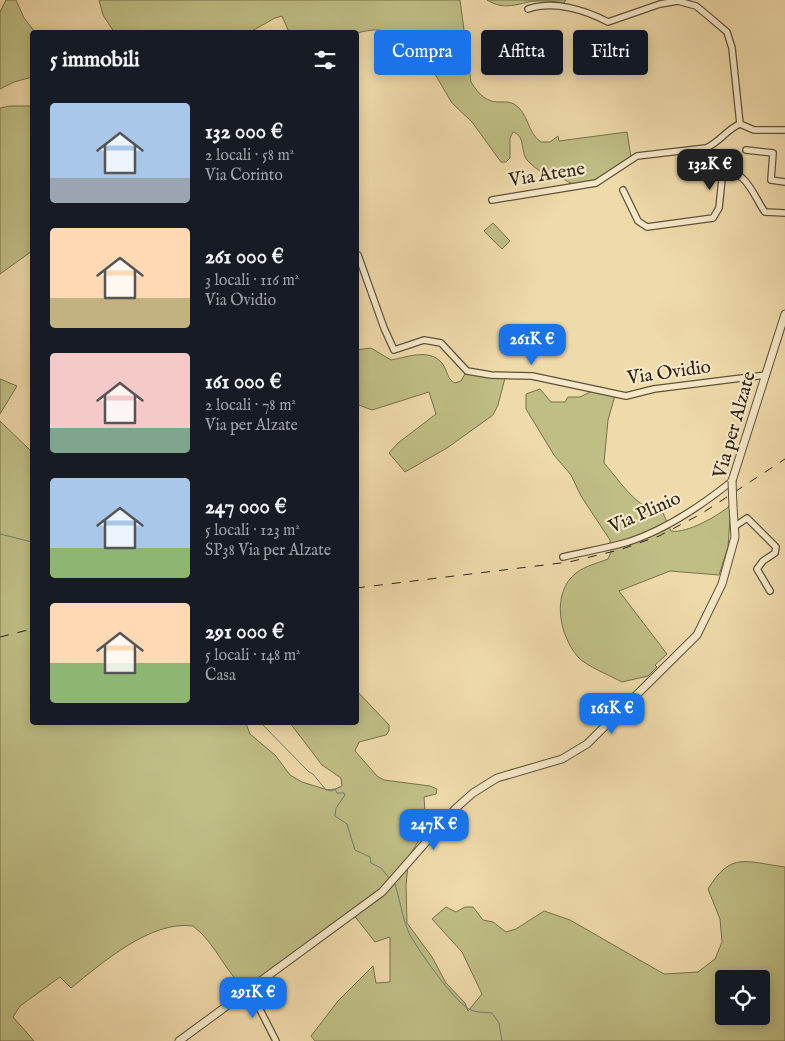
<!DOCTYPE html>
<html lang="it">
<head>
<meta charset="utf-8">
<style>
  body { margin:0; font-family:"IM FELL English",serif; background:#242831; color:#f1f3f6; height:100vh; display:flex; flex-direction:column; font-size:19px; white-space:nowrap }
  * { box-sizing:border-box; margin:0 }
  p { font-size:16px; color:#9ea1a6 }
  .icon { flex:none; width:28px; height:28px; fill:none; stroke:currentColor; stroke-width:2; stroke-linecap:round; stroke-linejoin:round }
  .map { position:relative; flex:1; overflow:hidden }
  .drawer { position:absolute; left:30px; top:30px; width:329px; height:695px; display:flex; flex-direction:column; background:#171b24; border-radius:5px; box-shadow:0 2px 12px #0003 }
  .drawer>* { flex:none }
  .banner { position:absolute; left:374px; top:30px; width:336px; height:45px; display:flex; gap:10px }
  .controls { position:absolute; left:715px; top:970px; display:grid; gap:10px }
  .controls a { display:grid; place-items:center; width:55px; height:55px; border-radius:5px; background:#171b24; box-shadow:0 2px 12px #0003; font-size:25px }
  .price { position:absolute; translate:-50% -42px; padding:0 11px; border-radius:10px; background:#1a73e8; color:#fff; font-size:16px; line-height:32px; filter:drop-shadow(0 1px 2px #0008) }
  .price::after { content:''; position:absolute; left:50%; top:30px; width:15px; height:11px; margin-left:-8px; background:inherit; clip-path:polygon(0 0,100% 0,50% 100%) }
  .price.current { background:#222; color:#fff }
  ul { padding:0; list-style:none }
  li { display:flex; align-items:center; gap:15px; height:125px; padding:0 20px }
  li span { display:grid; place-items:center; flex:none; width:140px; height:100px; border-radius:5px; color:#555 }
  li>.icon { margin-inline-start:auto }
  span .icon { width:60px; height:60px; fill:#fffc; stroke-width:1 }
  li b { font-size:21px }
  h2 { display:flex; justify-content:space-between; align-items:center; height:60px; padding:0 20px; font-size:21px }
  .chip { padding:0 18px; border-radius:5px; background:#171b24; box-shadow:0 2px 12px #0003; font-size:18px; line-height:45px }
  .chip.current { background:#1a73e8; color:#fff }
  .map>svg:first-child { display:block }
  .green { fill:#bfbe85; stroke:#76714e; fill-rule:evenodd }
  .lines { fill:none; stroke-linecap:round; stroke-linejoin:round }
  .stream { stroke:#727d75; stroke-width:1 }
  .minor-casing { stroke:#5e523b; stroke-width:8 }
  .tertiary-casing { stroke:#5e523b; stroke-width:9 }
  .minor { stroke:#f5e7c8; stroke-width:5.5 }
  .tertiary { stroke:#f5e7c8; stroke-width:7 }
  .rail { stroke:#2e2416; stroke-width:1; stroke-dasharray:9 9; stroke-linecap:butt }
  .tertiary-bridge-casing { stroke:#5e523b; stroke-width:9; stroke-linecap:butt }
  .tertiary-bridge { stroke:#f5e7c8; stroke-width:7 }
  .labels { text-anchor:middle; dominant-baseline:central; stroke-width:4.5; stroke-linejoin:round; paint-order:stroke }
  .street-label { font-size:19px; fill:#2e2416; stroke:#f5e7c8 }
</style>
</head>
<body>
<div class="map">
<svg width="785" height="1041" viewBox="0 0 785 1041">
  <rect width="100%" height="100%" fill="#efdaaa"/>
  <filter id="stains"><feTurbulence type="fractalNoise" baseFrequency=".004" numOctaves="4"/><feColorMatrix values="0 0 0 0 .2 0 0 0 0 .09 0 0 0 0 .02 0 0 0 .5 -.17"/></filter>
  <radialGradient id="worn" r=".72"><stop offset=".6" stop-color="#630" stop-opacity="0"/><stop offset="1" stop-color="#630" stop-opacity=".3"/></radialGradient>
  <g class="green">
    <path d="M6,0H16L24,18L35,32H32V77L14,82L0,89V12Z"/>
    <path d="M99,0H460L471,82C479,95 487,103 502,102C507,102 510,102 514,104C529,113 527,133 541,142H550L558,136L559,141L627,132L631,157C615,168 595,187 575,184C561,182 565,173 546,175C540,171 532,166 527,160C520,151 526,137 513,132L510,138V158L506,162H501L472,122L452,103L429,64L408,58C405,47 399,36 387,32C377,28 366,31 356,33C337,36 309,32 289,32L282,16L275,18L250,32H114L103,15Z"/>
    <path d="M487,0H566L564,3C554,1 539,0 528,2C512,6 502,9 487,0Z"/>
    <path d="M10,106H32V251L0,274V108Z"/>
    <path d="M493,223L510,241L502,249L484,231Z"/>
    <path d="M371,348L391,360C408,357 434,346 445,368C448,374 448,380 455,383L461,381L465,374L505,378L498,405L493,415L447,448L405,472L389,453L398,443L436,414L429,392L372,410L356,404V350Z"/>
    <path d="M0,379L17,386L0,414Z"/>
    <path d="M600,387L616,392L608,420L604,463C621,482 635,508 663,513L671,531C687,534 719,515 731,505L728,547L719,575L670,571L619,591L667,654L655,665L657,667L648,676L622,682C611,676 586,666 578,657C559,635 551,593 576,573C585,566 598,563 608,559L611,552L610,540L581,496L571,475L554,455L526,409V394L540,389L551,402H565L568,397H580Z"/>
    <path d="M0,421L32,452V722L246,723L250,734L275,755L290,775L302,782L331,791L342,786L341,778L322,765L290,723L356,722V690L389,725V731L386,735L359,742L355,751L377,776L384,780L430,786L437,789L436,794L424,797L426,829L409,856L406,885L407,923L432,957L446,983L465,1003L468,1011L482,994L462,952L432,919L446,907L456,912L465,907H473L483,920L493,922L506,932L516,929L544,911L570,920L664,974L698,972L715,959L722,942L720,919L708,889C731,851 746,862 785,867V1041H315L311,1036L338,1001L373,966L376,983L390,982V937L375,942L353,914L249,992C225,974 217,944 193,926C151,920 102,963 71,988L60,977L20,1006L13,1017L34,1041H0ZM724,979H761V1016H724Z"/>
  </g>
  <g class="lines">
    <g class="stream">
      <path d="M0,534L32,542"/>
      <path d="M260,722L309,772L313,774L326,790L335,789L337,793H344L345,795L336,808L335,816L347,824L355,850L370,857L371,863L381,868L389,878"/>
      <path d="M395,884C400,900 402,917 409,933C418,950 453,1000 469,1009C476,1013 484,1012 492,1013L499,1023L502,1041"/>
    </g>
    <g class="minor-casing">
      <g id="minor">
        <path d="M528,9C554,0 585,10 608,22L660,4L678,1L696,6L707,15L727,32L732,48L740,124L754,130H785"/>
        <path d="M746,150L773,153L771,180L785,182"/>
        <path d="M623,190L638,221L647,227L713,218L719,208L722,179C742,159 756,201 765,212L785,213"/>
        <path d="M492,200L596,183L637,156L706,148C720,142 727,129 740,124"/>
        <path d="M358,255L384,328L394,350L424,340L441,343L467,371L491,375L532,376L626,396L654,389L766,375"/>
        <path d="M734,527L747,518L776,547L775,553L763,561L757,569L770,591"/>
        <path d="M563,557C584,552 607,548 628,542C665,530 701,506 732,481"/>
        <path d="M249,988L276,1041"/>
      </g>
    </g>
    <g class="tertiary-casing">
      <g id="tertiary">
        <path d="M732,481L785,314"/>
        <path d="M179,1041L382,892L456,808L473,793L497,778L562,759L587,744L697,635L722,584L735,537L733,507"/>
      </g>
    </g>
    <use href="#minor" class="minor"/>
    <use href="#tertiary" class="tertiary"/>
    <g class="rail">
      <path d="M356,588L569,562L619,550L659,536L701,514L785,459"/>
      <path d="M0,637L32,629"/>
    </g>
    <g class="tertiary-bridge-casing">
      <path id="tertiary-bridge" d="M732,481L733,507"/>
    </g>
    <use href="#tertiary-bridge" class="tertiary-bridge"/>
  </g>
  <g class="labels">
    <g class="street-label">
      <text transform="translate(547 175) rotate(-9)">Via Atene</text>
      <text transform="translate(669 373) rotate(-8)">Via Ovidio</text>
      <text transform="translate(735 425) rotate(-74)">Via per Alzate</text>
      <text transform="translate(645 513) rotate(-24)">Via Plinio</text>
    </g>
  </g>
  <rect width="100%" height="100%" filter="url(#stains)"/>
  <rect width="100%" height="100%" fill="url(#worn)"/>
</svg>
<div class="controls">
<a><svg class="icon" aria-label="locate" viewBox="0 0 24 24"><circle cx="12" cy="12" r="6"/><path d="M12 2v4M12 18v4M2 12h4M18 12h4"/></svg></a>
</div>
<b class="price current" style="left:710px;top:191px">132K €</b>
<b class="price" style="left:532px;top:366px">261K €</b>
<b class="price" style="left:612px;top:735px">161K €</b>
<b class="price" style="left:434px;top:851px">247K €</b>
<b class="price" style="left:253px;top:1019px">291K €</b>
<div class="banner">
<a class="chip current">Compra</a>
<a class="chip">Affitta</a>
<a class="chip">Filtri</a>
</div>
<section class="drawer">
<h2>5 immobili<svg class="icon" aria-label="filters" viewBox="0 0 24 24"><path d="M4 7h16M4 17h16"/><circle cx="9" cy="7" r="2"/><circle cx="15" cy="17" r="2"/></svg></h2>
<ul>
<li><span style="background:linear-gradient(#a9c7e8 75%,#9aa5b1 0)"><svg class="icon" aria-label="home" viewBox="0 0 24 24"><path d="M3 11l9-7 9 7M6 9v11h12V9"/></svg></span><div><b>132 000 €</b><p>2 locali · 58 m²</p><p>Via Corinto</p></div></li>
<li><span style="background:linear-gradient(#ffd9b3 70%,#c2b280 0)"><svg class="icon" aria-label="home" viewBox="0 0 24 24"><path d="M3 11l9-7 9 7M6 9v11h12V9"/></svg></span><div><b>261 000 €</b><p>3 locali · 116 m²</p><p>Via Ovidio</p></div></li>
<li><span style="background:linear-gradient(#f6c9c9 75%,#7fa58c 0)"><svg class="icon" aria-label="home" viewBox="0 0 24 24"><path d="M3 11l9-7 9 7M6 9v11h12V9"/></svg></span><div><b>161 000 €</b><p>2 locali · 78 m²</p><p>Via per Alzate</p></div></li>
<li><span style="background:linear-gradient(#a9c7e8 70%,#8fb573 0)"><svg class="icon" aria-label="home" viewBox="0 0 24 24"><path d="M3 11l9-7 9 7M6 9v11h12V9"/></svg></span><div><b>247 000 €</b><p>5 locali · 123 m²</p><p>SP38 Via per Alzate</p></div></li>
<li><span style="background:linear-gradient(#ffd9b3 60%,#8fb573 0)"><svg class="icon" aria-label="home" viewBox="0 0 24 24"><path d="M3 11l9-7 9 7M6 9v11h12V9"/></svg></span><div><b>291 000 €</b><p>5 locali · 148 m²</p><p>Casa</p></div></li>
</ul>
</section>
</div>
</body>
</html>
